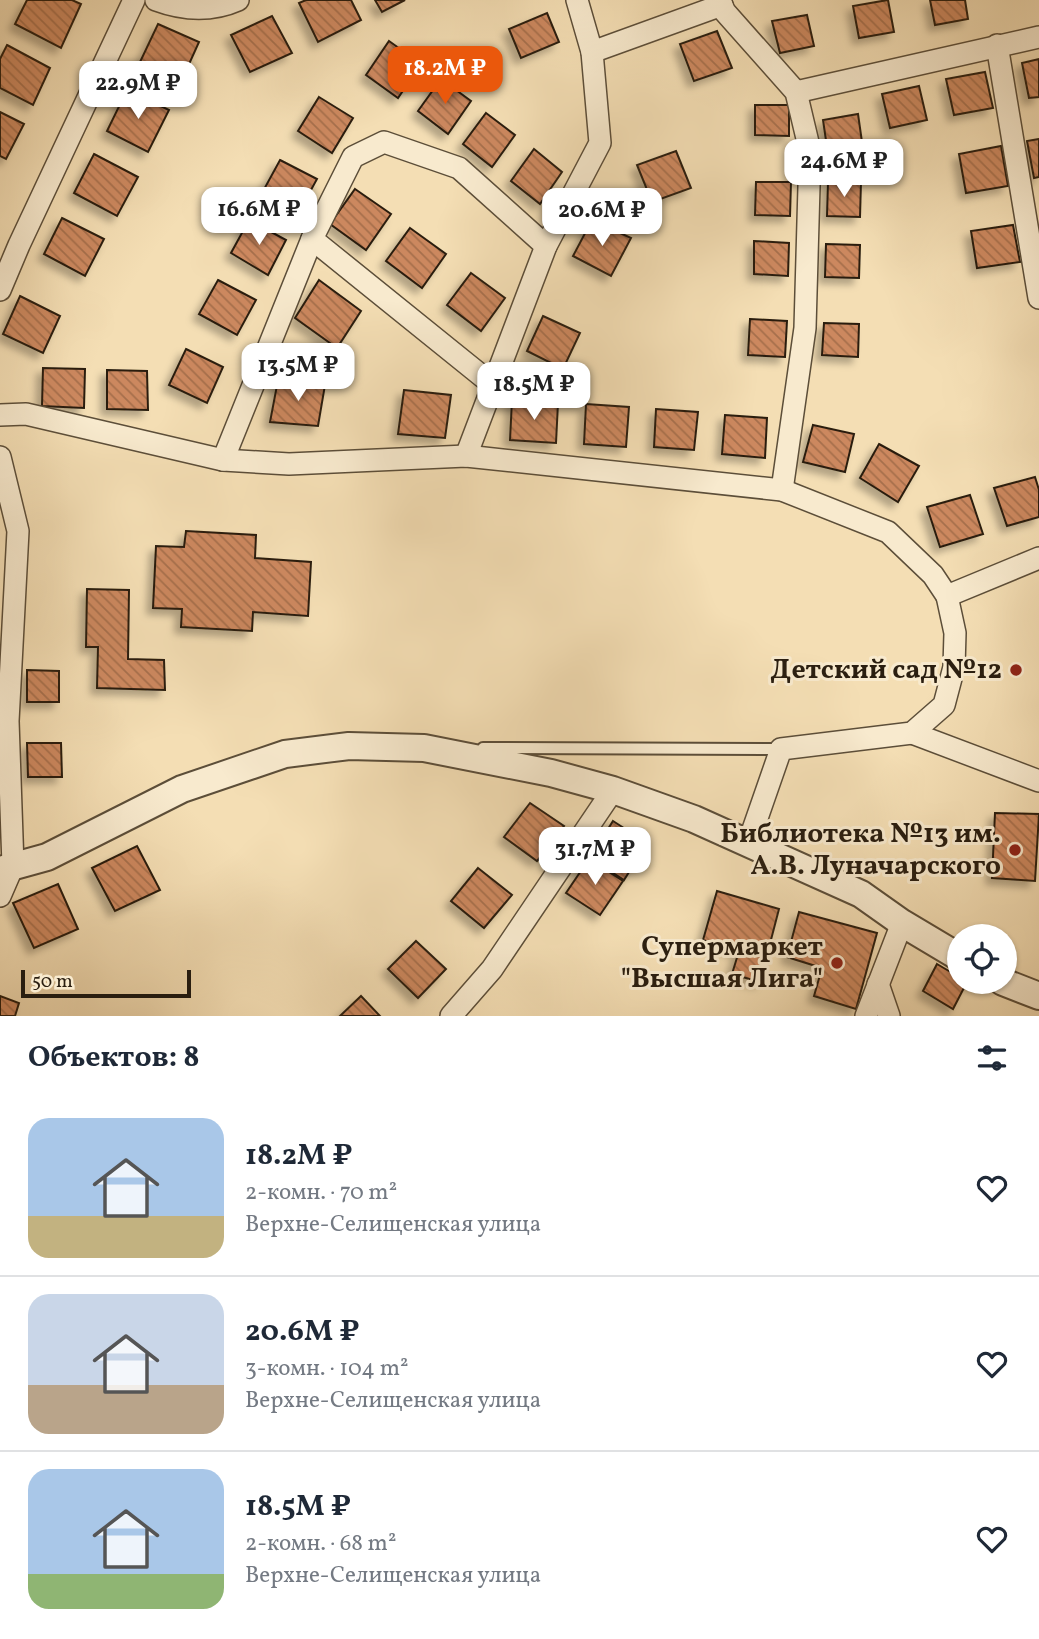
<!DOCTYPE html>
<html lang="ru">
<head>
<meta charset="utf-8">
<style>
  body { margin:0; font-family:Vollkorn,serif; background:#f2f2f3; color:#1f2937; height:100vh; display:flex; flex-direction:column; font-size:26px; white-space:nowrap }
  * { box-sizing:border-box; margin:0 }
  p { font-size:23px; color:#747a83 }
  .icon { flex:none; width:38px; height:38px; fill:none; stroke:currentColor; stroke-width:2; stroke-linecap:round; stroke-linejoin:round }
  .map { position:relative; height:1016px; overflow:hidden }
  .details { display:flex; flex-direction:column; background:#fff; flex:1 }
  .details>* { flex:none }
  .buttons { position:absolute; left:947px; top:924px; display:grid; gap:14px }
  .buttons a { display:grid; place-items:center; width:70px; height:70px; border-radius:50%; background:#fff; box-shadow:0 2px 5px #0004; font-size:35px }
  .scale { position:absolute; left:21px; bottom:18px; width:170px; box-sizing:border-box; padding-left:7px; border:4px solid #2a1e10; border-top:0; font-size:19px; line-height:24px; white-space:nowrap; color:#2a1e10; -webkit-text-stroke:5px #f8eace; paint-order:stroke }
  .price { position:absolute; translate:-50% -60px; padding:0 16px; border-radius:14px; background:#fff; color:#222; font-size:23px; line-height:46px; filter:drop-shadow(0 2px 4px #0008) }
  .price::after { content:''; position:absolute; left:50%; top:42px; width:21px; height:16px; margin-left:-10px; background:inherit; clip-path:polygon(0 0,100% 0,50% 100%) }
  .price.current { background:#ea580c; color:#fff }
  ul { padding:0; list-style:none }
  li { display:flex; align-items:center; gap:21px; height:175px; padding:0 28px }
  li+li { border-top:2px solid #e0e1e3 }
  li span { display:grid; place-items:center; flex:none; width:196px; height:140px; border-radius:21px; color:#555 }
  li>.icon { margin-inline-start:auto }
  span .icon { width:84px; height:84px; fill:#fffc; stroke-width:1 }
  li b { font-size:30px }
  h2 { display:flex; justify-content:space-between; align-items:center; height:84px; padding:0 28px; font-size:30px }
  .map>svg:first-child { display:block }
  .building { fill:url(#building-back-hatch); stroke:#2a1e10; stroke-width:2; filter:url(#shadow) }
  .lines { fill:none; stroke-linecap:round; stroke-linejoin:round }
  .service-casing { stroke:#5c4e39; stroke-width:14 }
  .minor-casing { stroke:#5c4e39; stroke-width:24 }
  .tertiary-casing { stroke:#5c4e39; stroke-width:30 }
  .service { stroke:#f8eace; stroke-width:10 }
  .minor { stroke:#f8eace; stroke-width:21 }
  .tertiary { stroke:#f8eace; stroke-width:26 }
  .poi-dot { fill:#8f2418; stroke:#f8eace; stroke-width:2.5 }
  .labels { text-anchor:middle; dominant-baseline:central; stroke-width:6; stroke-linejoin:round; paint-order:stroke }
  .poi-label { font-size:28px; font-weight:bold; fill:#2a1e10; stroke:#f8eace; text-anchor:end }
</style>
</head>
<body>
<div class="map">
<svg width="1039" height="1016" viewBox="0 0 1039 1016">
  <defs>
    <pattern id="building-back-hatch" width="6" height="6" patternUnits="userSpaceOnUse" patternTransform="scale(1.75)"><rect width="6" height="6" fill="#cc885e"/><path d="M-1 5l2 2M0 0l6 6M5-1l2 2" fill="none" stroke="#a66f4c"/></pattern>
    <filter id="shadow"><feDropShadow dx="-6" dy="6" stdDeviation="3.5" flood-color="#0004"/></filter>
  </defs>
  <rect width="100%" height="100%" fill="#f4deb4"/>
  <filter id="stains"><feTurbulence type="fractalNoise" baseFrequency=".00286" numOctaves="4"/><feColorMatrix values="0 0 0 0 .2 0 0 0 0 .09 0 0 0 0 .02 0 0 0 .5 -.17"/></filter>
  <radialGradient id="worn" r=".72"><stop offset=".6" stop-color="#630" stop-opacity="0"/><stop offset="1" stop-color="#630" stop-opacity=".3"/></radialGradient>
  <g class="building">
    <path d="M27,0H72L81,4L61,48L15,24Z"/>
    <path d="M306,0H351L361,20L318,42L299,3Z"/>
    <path d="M375,0H405L382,12Z"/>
    <path d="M888,0L894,32L859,38L853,6Z"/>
    <path d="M930,0H965L968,19L935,25Z"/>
    <path d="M547,13L559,42L521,58L509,29Z"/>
    <path d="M807,15L814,46L780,53L772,21Z"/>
    <path d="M272,16L292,53L250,72L231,35Z"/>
    <path d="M158,24L199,42L181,82L140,62Z"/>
    <path d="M717,31L732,68L694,81L680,44Z"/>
    <path d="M389,41L421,64L398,98L366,75Z"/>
    <path d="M7,45L50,68L33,105L0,88V59Z"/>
    <path d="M1039,59V97L1029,98L1022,63Z"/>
    <path d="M985,72L993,108L954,115L946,79Z"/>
    <path d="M441,79L471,101L448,134L418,111Z"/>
    <path d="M919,86L927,120L890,128L882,94Z"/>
    <path d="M127,90L169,110L148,152L107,131Z"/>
    <path d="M319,97L353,118L332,153L298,131Z"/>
    <path d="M755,105H789V136L755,135Z"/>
    <path d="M0,112L24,124L6,159L0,156Z"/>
    <path d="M486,113L515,135L492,167L463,144Z"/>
    <path d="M858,114L863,149L828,154L823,120Z"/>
    <path d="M1039,139V177L1034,178L1027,141Z"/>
    <path d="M1001,146L1008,186L966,193L959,154Z"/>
    <path d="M534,149L562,172L540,204L511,181Z"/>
    <path d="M676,151L691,188L652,202L637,165Z"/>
    <path d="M94,154L138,177L117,216L74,193Z"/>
    <path d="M280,160L317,179L299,212L262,193Z"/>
    <path d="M756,182H791L790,216L755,215Z"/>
    <path d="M828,182H861L860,217L827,216Z"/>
    <path d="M355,189L391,214L366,250L330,224Z"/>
    <path d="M62,218L104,239L85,276L44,254Z"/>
    <path d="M249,220L286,240L268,275L231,253Z"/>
    <path d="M592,220L631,238L611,276L573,256Z"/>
    <path d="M1013,225L1020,262L977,268L971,231Z"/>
    <path d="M410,228L446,254L422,288L386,261Z"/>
    <path d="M754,241L789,243L788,276L754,274Z"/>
    <path d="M826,244L860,245L859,278L825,277Z"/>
    <path d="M471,273L505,298L481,331L447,305Z"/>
    <path d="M218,280L256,300L237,335L199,314Z"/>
    <path d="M319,280L361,311L337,348L295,318Z"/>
    <path d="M20,296L60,316L43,353L3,334Z"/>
    <path d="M543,316L580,333L563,369L527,351Z"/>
    <path d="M750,319L787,321L785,357L748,355Z"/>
    <path d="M824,323L859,324L858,357L822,355Z"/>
    <path d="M186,349L223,367L207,403L169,385Z"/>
    <path d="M43,368L85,369L84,408L42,406Z"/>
    <path d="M107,370L147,371L148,410L107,409Z"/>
    <path d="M278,380L325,385L318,426L270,422Z"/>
    <path d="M404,390L451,395L445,438L398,434Z"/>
    <path d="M512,400L558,403L556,443L510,440Z"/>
    <path d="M586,404L629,407L626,447L584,444Z"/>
    <path d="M656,409L698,412L694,450L654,447Z"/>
    <path d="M725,415L767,418L765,458L722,454Z"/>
    <path d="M813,425L854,434L845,472L803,462Z"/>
    <path d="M879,444L919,466L898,502L860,478Z"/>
    <path d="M1035,477L1039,490V517L1007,526L994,488Z"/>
    <path d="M970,495L983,534L940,547L927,507Z"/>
    <path d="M186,531L256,535L255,558L311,562L308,616L253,612L252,631L181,627L182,609L153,608L156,546L184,547Z"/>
    <path d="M87,589L129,590L128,659L164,660L165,690L97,688L98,647H86Z"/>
    <path d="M27,670L59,671V702H27Z"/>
    <path d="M27,743H61L62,777H28Z"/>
    <path d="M530,803L564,826L537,861L504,837Z"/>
    <path d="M995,813L1039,814L1035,881L992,878Z"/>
    <path d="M613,821L647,843L624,880L590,858Z"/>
    <path d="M137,846L160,890L115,911L92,868Z"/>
    <path d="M589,859L623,881L600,915L566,893Z"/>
    <path d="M478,868L512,895L484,928L451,901Z"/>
    <path d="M58,884L78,929L34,948L13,903Z"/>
    <path d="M717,891L779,909L760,982L732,974L739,951L703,940Z"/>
    <path d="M799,912L877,933L856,1009L814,996L822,968L787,957Z"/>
    <path d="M416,941L446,969L418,998L388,969Z"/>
    <path d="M937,964L959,977V982H967L953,1009L923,991Z"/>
    <path d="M0,996L19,1003L15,1016H0Z"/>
    <path d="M361,996L380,1016H340Z"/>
  </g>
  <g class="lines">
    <g class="service-casing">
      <path id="service" d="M483,748L781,749"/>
    </g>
    <g class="minor-casing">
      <g id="minor">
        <path d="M156,0C183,10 211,12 238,0"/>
        <path d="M577,0L592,52L722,5"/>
        <path d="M719,0L725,12L796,92L810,151L805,328L782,490"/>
        <path d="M997,45L1039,298"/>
        <path d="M796,92L1039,37"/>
        <path d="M0,290L19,245L134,0"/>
        <path d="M493,385L312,239L353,157L384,142L459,168L546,246"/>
        <path d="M0,415L26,414L223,460L289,464L466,456L782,490L888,532L933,575L947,596L1039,558"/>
        <path d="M466,456L546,246L600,143L592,52"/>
        <path d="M0,457L18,531L8,721L13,866L0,896"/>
        <path d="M223,460L312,239"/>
        <path d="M912,733L1039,781"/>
        <path d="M748,844L781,749L912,733L944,705L954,667L955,633L947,596"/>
        <path d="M878,984L889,1016"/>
        <path d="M451,1016L492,969L613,790"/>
        <path d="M866,1016L902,923"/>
      </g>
    </g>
    <g class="tertiary-casing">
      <g id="tertiary">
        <path d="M0,870L47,857L182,789L285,754L349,746L424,748L551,773L613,790L694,819L861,894L902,923L959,957"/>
        <path d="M1003,982L1039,996"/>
      </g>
    </g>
    <use href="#service" class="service"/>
    <use href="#minor" class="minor"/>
    <use href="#tertiary" class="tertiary"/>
  </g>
  <g class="poi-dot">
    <circle cx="1016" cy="670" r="7"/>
    <circle cx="1015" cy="850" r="7"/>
    <circle cx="837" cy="963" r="7"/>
  </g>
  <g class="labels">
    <g class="poi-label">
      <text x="1002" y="670">Детский сад №12</text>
      <text x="1001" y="834">Библиотека №13 им.<tspan x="1001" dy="32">А.В. Луначарского</tspan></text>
      <text x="823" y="947">Супермаркет<tspan x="823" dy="32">"Высшая Лига"</tspan></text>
    </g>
  </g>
  <rect width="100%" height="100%" filter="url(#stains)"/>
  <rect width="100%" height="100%" fill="url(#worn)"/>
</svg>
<div class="buttons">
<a><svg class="icon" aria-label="locate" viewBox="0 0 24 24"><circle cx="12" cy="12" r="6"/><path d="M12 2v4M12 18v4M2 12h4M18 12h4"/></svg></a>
</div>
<div class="scale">50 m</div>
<b class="price current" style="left:445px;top:106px">18.2M ₽</b>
<b class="price" style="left:138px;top:121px">22.9M ₽</b>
<b class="price" style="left:844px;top:199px">24.6M ₽</b>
<b class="price" style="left:259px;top:247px">16.6M ₽</b>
<b class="price" style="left:602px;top:248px">20.6M ₽</b>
<b class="price" style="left:298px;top:403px">13.5M ₽</b>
<b class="price" style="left:534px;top:422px">18.5M ₽</b>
<b class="price" style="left:595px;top:887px">31.7M ₽</b>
</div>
<section class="details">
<h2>Объектов: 8<svg class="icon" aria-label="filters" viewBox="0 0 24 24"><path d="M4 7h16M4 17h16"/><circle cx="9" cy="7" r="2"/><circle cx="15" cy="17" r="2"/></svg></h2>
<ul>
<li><span style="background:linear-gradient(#a9c7e8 70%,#c2b280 0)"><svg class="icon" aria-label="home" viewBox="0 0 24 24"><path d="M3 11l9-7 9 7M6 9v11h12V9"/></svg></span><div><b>18.2M ₽</b><p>2-комн. · 70 m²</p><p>Верхне-Селищенская улица</p></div><svg class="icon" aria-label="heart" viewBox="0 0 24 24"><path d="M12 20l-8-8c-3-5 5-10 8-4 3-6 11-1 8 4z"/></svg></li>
<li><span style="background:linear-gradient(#c9d6e8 65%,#b9a48a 0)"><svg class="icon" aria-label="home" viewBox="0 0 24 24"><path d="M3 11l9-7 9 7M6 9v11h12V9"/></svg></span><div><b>20.6M ₽</b><p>3-комн. · 104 m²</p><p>Верхне-Селищенская улица</p></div><svg class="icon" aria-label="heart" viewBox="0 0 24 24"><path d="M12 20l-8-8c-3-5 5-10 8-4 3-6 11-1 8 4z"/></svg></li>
<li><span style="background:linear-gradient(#a9c7e8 75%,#8fb573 0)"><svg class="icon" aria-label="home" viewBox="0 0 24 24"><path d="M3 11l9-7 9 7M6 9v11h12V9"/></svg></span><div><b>18.5M ₽</b><p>2-комн. · 68 m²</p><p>Верхне-Селищенская улица</p></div><svg class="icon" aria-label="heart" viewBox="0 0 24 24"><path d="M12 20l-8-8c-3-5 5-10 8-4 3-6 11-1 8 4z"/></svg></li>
</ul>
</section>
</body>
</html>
